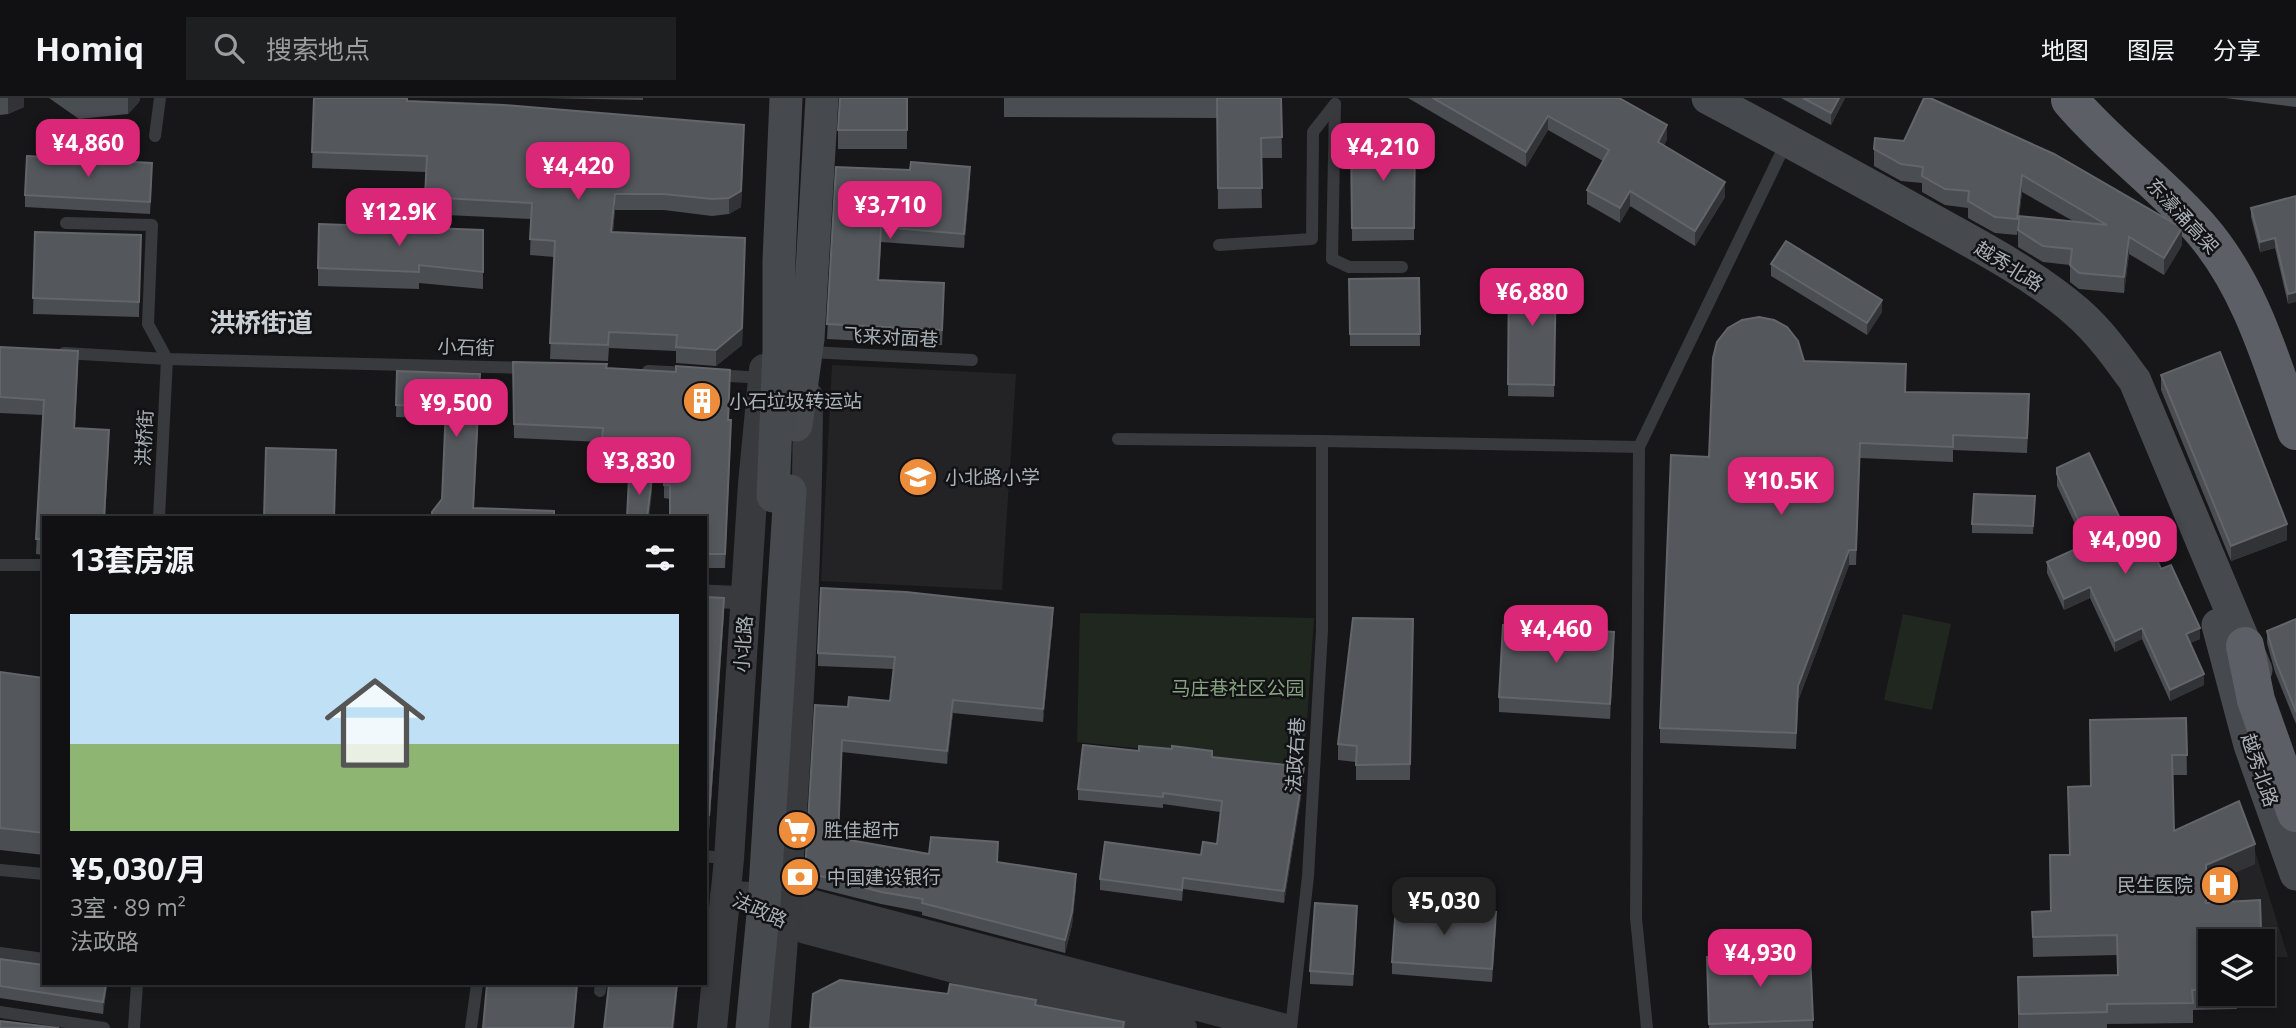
<!DOCTYPE html>
<html lang="zh">
<head>
<meta charset="utf-8">
<style>
  body { margin:0; font-family:"Open Sans","Noto Sans SC",sans-serif; background:#1e1f21; color:#f1f3f6; height:100vh; display:flex; flex-direction:column; font-size:26px; white-space:nowrap }
  * { box-sizing:border-box; margin:0 }
  p { font-size:23px; color:#9c9da0 }
  .icon { flex:none; width:38px; height:38px; fill:none; stroke:currentColor; stroke-width:2; stroke-linecap:round; stroke-linejoin:round }
  .map { position:relative; flex:1; overflow:hidden }
  .sheet { position:absolute; left:42px; top:418px; width:665px; height:469px; display:flex; flex-direction:column; background:#111113; border-radius:0px; box-shadow:0 4px 10px #0003,0 0 0 2px #303133 }
  .sheet>* { flex:none }
  .tools { position:absolute; left:2198px; top:831px; display:grid; gap:14px }
  .tools a { display:grid; place-items:center; width:77px; height:77px; border-radius:0px; background:#111113; box-shadow:0 4px 10px #0003,0 0 0 2px #303133; font-size:35px }
  .price { position:absolute; translate:-50% -60px; padding:0 16px; border-radius:14px; background:#db2777; color:#fff; font-size:23px; line-height:46px; filter:drop-shadow(0 2px 4px #0008) }
  .price::after { content:''; position:absolute; left:50%; top:42px; width:21px; height:16px; margin-left:-10px; background:inherit; clip-path:polygon(0 0,100% 0,50% 100%) }
  .price.active { background:#222; color:#fff }
  ul { padding:0; list-style:none }
  li { display:grid; align-content:center; gap:14px; height:371px; padding:0 28px }
  li+li { border-top:2px solid #303133 }
  li span { display:grid; place-items:center; height:217px; border-radius:0px; color:#555 }
  li>.icon { margin-inline-start:auto }
  span .icon { width:126px; height:126px; fill:#fffc; stroke-width:1 }
  li b { font-size:30px }
  h2 { display:flex; justify-content:space-between; align-items:center; height:84px; padding:0 28px; font-size:30px }
  header { display:flex; align-items:center; gap:42px; box-sizing:border-box; height:98px; padding:0 35px; background:#111113; border-bottom:2px solid #303133 }
  header strong { font-size:33px }
  nav { display:flex; gap:38px; margin-inline-start:auto; font-size:24px }
  .search { width:490px; height:63px; background:#1e1f21; display:flex; align-items:center; gap:18px; box-sizing:border-box; padding:0 24px; border-radius:0px; color:#9c9da0; font-size:26px }
  .map>svg:first-child { display:block }
  .built { fill:#232326 }
  .green { fill:#1f271f }
  .lines { fill:none; stroke-linecap:round; stroke-linejoin:round }
  .service { stroke:#383a3e; stroke-width:12 }
  .minor { stroke:#383a3e; stroke-width:23 }
  .tertiary { stroke:#383a3e; stroke-width:30 }
  .secondary { stroke:#46494e; stroke-width:33 }
  .trunk { stroke:#5c6066; stroke-width:38 }
  .secondary-bridge { stroke:#46494e; stroke-width:33 }
  .wall { fill:#4a4d51 }
  .shaded-wall { fill:#313336 }
  .building { fill:#54575c; stroke:#62656a; stroke-width:2 }
  .labels { text-anchor:middle; dominant-baseline:central; stroke-width:5; stroke-linejoin:round; paint-order:stroke }
  .street-label { font-size:19px; fill:#a9b1b8; stroke:#121214 }
  .poi-label { font-size:19px; fill:#a9b1b8; stroke:#121214; text-anchor:start }
  .park-label { font-size:19px; fill:#86a381; stroke:#121214 }
  .district-label { font-size:26px; font-weight:bold; fill:#cacfd4; stroke:#121214 }
</style>
</head>
<body>
<header>
<strong>Homiq</strong>
<div class="search"><svg class="icon" aria-label="search" viewBox="0 0 24 24"><circle cx="10" cy="10" r="6"/><path d="M15 15l6 6"/></svg>搜索地点</div>
<nav><a>地图</a><a>图层</a><a>分享</a></nav>
</header>
<div class="map">
<svg width="2296" height="930" viewBox="0 0 2296 930">
  <rect width="100%" height="100%" fill="#171719"/>
  <g class="built">
    <path d="M832,267L1016,276L1002,492L821,483Z"/>
    <path d="M2242,711L2288,859H2263V844H2210L2167,858L2180,730Z"/>
  </g>
  <g class="green">
    <path d="M1080,515L1314,520L1304,668L1077,644Z"/>
    <path d="M1903,516L1951,526L1932,612L1884,602Z"/>
  </g>
  <g class="lines">
    <g class="service">
      <path d="M1335,6L1332,161L1349,169H1402"/>
      <path d="M155,38L160,0"/>
      <path d="M66,125L152,127L148,226L167,261"/>
      <path d="M1219,147L1312,141L1313,34L1335,6"/>
      <path d="M809,254L972,262"/>
      <path d="M64,255L167,261L529,270"/>
      <path d="M648,273L690,275"/>
      <path d="M715,277L763,280"/>
      <path d="M1118,341L1322,343L1639,349"/>
      <path d="M159,420L167,261"/>
      <path d="M0,467H44"/>
      <path d="M705,758L728,761"/>
      <path d="M0,772L44,776"/>
      <path d="M0,855L44,861"/>
      <path d="M600,893L601,886"/>
      <path d="M0,914L104,930"/>
      <path d="M134,930L137,886"/>
      <path d="M471,930L477,886"/>
      <path d="M1291,930L1308,778L1322,533V343"/>
      <path d="M1647,930L1636,820L1639,349L1786,45"/>
    </g>
    <path class="minor" d="M705,498L746,500"/>
    <g class="tertiary">
      <path d="M725,798L787,800L1282,930"/>
      <path d="M767,816L806,831L1182,930"/>
      <path d="M712,930L729,761L753,386L764,271"/>
      <path d="M776,930C793,720 807,509 808,298"/>
    </g>
    <g class="secondary">
      <path d="M1708,0C1774,35 1840,71 1905,107C1960,138 2029,172 2077,214C2100,234 2117,258 2135,283L2256,572"/>
      <path d="M796,327L808,241L822,0"/>
      <path d="M773,398L779,251V163L786,0"/>
      <path d="M2218,527L2250,647L2296,776"/>
    </g>
    <g class="trunk">
      <path d="M2070,2C2110,49 2160,84 2200,130C2250,187 2271,262 2296,333"/>
      <path d="M2245,548L2256,602L2296,715"/>
    </g>
    <path class="secondary-bridge" d="M752,930L764,806L790,393"/>
  </g>
  <g class="wall">
    <path d="M0,0H24V9L8,16L0,17Z"/>
    <path d="M49,0H140L139,4L128,16L79,21Z"/>
    <path d="M314,0H408V3L744,43L741,109L729,116L712,118L664,112H615L613,134L745,156L742,247L716,268L676,265V253L609,250L608,263L550,261L554,159L530,157L531,121L425,116L426,74L312,70Z"/>
    <path d="M544,0H643V2Z"/>
    <path d="M907,0V51H838V32Z"/>
    <path d="M1004,0H1281L1282,60H1261L1262,110L1218,111L1217,20L1004,19Z"/>
    <path d="M1408,0H1619L1667,41L1664,47L1725,99L1695,148L1630,108L1620,125L1587,106V92L1603,63L1548,32L1526,69Z"/>
    <path d="M1781,0H1845L1831,27Z"/>
    <path d="M1924,0L2182,147L2164,177L2129,156L2124,195L2079,191L2070,184V167L2043,164L2018,149V132L2073,123L2022,94L2017,137L1995,135L1968,120V110L1945,107L1922,94V85L1901,83L1874,68V51L1904,43Z"/>
    <path d="M2225,0H2296V9Z"/>
    <path d="M1415,39L1414,142L1352,143L1351,40Z"/>
    <path d="M836,69L970,84L964,150L881,144L879,182L944,200L942,247L827,241Z"/>
    <path d="M152,78L150,116L25,109V97Z"/>
    <path d="M2296,98L2288,206L2275,150L2260,154L2251,119V110Z"/>
    <path d="M483,132V191L419,185V191L318,188V170Z"/>
    <path d="M35,134L141,137L139,219L33,216Z"/>
    <path d="M1771,166L1882,214L1867,237L1771,178Z"/>
    <path d="M1509,173L1556,174L1554,299L1508,298Z"/>
    <path d="M1419,180L1420,248H1350L1349,181Z"/>
    <path d="M0,249L78,269L75,330L109,347L105,420H44V457L36,456L43,317L0,315Z"/>
    <path d="M1804,263L1905,294L2029,312L2027,355L1953,352V364L1860,360L1856,467H1849L1798,603L1796,651L1660,645V630L1709,359Z"/>
    <path d="M513,264L607,270L730,286L729,322L731,336L725,470H705V420L670,401L664,400V387L667,361L602,357V344L514,340Z"/>
    <path d="M397,273L480,288L474,410L432,420L442,401L445,321L396,319Z"/>
    <path d="M2161,277L2287,442L2231,463L2161,292Z"/>
    <path d="M2057,370L2124,429L2161,471L2200,541L2190,545L2204,587L2170,603L2142,541L2115,554L2090,500L2064,512L2047,475V464L2085,447L2057,388Z"/>
    <path d="M2035,398L2033,436L1972,435V426Z"/>
    <path d="M705,499L724,516L709,733L705,732Z"/>
    <path d="M1413,521L1410,682H1356V664L1338,662V646Z"/>
    <path d="M2296,521V626L2275,574L2267,545V533Z"/>
    <path d="M1053,523L1043,624L953,615L947,666L842,654L838,740L929,756L998,764L1076,789L1072,827L1065,855L922,817V814L881,806L805,787V774L848,609L890,603L893,571L818,568V555Z"/>
    <path d="M1614,550L1610,621L1499,614V599Z"/>
    <path d="M0,574L44,580V757L0,752Z"/>
    <path d="M2186,620L2187,677H2173L2174,733L2255,766L2206,787V805L2260,802L2261,844H2210V896H2237V911L2193,912V925L2107,926V930H2018V879L2118,877L2117,857L2033,859L2032,814L2051,813L2050,757H2069L2091,688L2090,642Z"/>
    <path d="M1139,653L1212,659L1304,680L1284,805L1183,791L1182,803L1100,792V781L1201,757L1217,746L1220,714L1163,706V710L1078,702V691Z"/>
    <path d="M1357,820L1353,888L1310,886V873Z"/>
    <path d="M1496,826L1492,884L1392,876V864Z"/>
    <path d="M1810,855L1813,930H1709L1707,859Z"/>
    <path d="M0,861L107,886L103,916L0,900Z"/>
  </g>
  <g class="shaded-wall">
    <path d="M8,0H24V9L8,16Z"/>
    <path d="M128,0H140L139,4L128,16Z"/>
    <path d="M1839,0H1845L1831,27V15Z"/>
    <path d="M1548,18V32L1526,69V54Z"/>
    <path d="M744,27L741,109L729,116V100Z"/>
    <path d="M1667,27V41L1658,58V44Z"/>
    <path d="M970,69V84L964,150V136Z"/>
    <path d="M2022,77V94L2017,137V121Z"/>
    <path d="M1725,84V99L1695,148V133Z"/>
    <path d="M1630,93V108L1620,125V110Z"/>
    <path d="M615,96V112L611,150V134Z"/>
    <path d="M2182,130V147L2164,177V160Z"/>
    <path d="M2129,139V156L2124,195V179Z"/>
    <path d="M745,140L742,247L716,268V252Z"/>
    <path d="M2275,140V150L2260,154V144Z"/>
    <path d="M2296,194V204L2288,206V196Z"/>
    <path d="M1882,202V214L1867,237V225Z"/>
    <path d="M78,253V269L74,345V330Z"/>
    <path d="M109,332V347L105,420H104Z"/>
    <path d="M652,379V395L649,420H647Z"/>
    <path d="M2287,426V442L2231,463V448Z"/>
    <path d="M1849,452V467L1798,603L1796,651L1798,588Z"/>
    <path d="M2090,489V500L2064,512V501Z"/>
    <path d="M724,500V516L709,733V717Z"/>
    <path d="M1053,510V523L1043,624V611Z"/>
    <path d="M2142,530V541L2115,554V543Z"/>
    <path d="M2200,530V541L2186,547V536Z"/>
    <path d="M1614,534V550L1610,621V606Z"/>
    <path d="M2204,576V587L2170,603V592Z"/>
    <path d="M953,602V615L947,666V653Z"/>
    <path d="M1304,669V680L1284,805V793Z"/>
    <path d="M2255,746V766L2206,787V767Z"/>
    <path d="M1076,776V789L1072,827L1065,855V842Z"/>
    <path d="M1357,808V820L1353,888V876Z"/>
    <path d="M1496,814V826L1492,884V871Z"/>
    <path d="M106,886H107V889L103,916V904Z"/>
    <path d="M577,886H578L574,930H573Z"/>
    <path d="M677,886H678L674,930H672Z"/>
  </g>
  <g class="building">
    <path d="M314,0H407V3L504,7L744,27L741,93L729,100L712,101L664,96H615L611,134L745,140L742,230L716,252L676,249L677,237L609,234L608,247L550,245L555,143L530,141L532,105L425,99L427,58L312,54Z"/>
    <path d="M840,0H907V32H838Z"/>
    <path d="M1217,0H1281L1282,39L1261,40L1262,90H1218Z"/>
    <path d="M1433,0H1619L1667,27L1658,44L1725,84L1695,133L1630,93L1620,110L1587,92L1609,52L1548,18L1526,54Z"/>
    <path d="M1803,0H1839L1831,15Z"/>
    <path d="M1924,0H1930L2054,56L2182,130L2164,160L2129,139L2124,179L2079,175L2070,167L2072,151L2043,148L2018,132L2019,118L2107,127L2022,77L2017,121L1995,119L1968,103L1969,93L1945,91L1922,78L1923,69L1901,66L1874,51L1875,40L1904,43Z"/>
    <path d="M1415,39L1414,130H1352L1351,40Z"/>
    <path d="M27,58L152,65L150,104L25,97Z"/>
    <path d="M911,64L970,69L964,136L881,129L878,182L944,185L942,232L827,226L836,69L910,72Z"/>
    <path d="M2296,98V194L2288,196L2275,140L2260,144L2251,110Z"/>
    <path d="M319,126L483,132V174L419,167V174L318,170Z"/>
    <path d="M35,134L141,137L139,204L33,200Z"/>
    <path d="M1786,143L1882,202L1867,225L1771,166Z"/>
    <path d="M1509,173L1556,174L1554,287L1508,286Z"/>
    <path d="M1419,180L1420,236H1350L1349,181Z"/>
    <path d="M1759,219L1774,222L1787,229L1798,243L1804,263L1906,266L1905,294L2029,296L2027,340L1953,337V349L1860,345L1856,452H1849L1798,588L1796,635L1660,630L1671,357L1709,359L1713,260L1717,244L1728,230L1742,222Z"/>
    <path d="M0,249L78,253L74,330L109,332L104,420H44V441H36L44,302L0,299Z"/>
    <path d="M2220,254L2287,426L2231,448L2161,277Z"/>
    <path d="M513,264L607,266L606,270L676,274V268L730,272L728,322H731L725,456H705V420H670V387H664L669,347L602,343L603,330L514,326Z"/>
    <path d="M397,273L480,276L473,410L554,413V420H432V414L442,401L446,309L396,307Z"/>
    <path d="M266,350L336,352L334,420H264Z"/>
    <path d="M2089,355L2124,429L2139,422L2161,471L2171,467L2200,530L2186,536L2204,576L2170,592L2142,530L2115,543L2090,489L2064,501L2047,464L2089,445L2057,376V370Z"/>
    <path d="M652,379L647,420H627L629,380Z"/>
    <path d="M1974,396L2035,398L2033,428L1972,426Z"/>
    <path d="M821,490L906,494L1053,510L1043,611L953,602L947,653L842,642L838,740L929,756L931,739L998,744L997,764L1076,776L1072,814L1065,842L922,805L923,801L881,794L805,774L815,607L848,609L849,599L890,603L895,559L818,555Z"/>
    <path d="M705,499L724,500L709,717L705,716Z"/>
    <path d="M1353,520L1413,521L1410,666L1356,667L1357,648L1338,646Z"/>
    <path d="M2296,521V614L2275,561L2267,533Z"/>
    <path d="M1503,527L1614,534L1610,606L1499,599Z"/>
    <path d="M0,574L44,580V735L0,730Z"/>
    <path d="M2186,620L2187,657H2172L2174,733L2239,703L2255,746L2206,767V805L2260,802L2261,832L2236,833V844H2210V892H2192L2193,905L2107,906V914L2019,916L2018,879L2118,877L2117,837L2033,839L2032,814L2051,813L2050,757H2070L2068,689L2091,688L2090,622Z"/>
    <path d="M1083,647L1139,653V648L1172,651V648L1212,653V659L1304,669L1284,793L1183,780L1182,792L1100,781L1105,744L1201,757L1203,744L1217,746L1222,703L1163,695V699L1078,691Z"/>
    <path d="M1315,805L1357,808L1353,876L1310,873Z"/>
    <path d="M1396,806L1496,814L1492,871L1392,864Z"/>
    <path d="M1810,855L1813,922L1709,926L1707,859Z"/>
    <path d="M0,861L44,867V886H106L103,904L0,888Z"/>
    <path d="M840,882L948,896L950,886L1036,902L1035,907L1124,924L1123,930H810L813,896Z"/>
    <path d="M487,886H577L573,930H483Z"/>
    <path d="M609,886H677L672,930H604Z"/>
    <path d="M0,923L59,930H0Z"/>
  </g>
  <defs>
    <g id="building-disc" transform="scale(2.0125)"><circle r="9.5" fill="#ed8d3b" stroke="#121214"/><path d="M-4-6H4V6H1V3H-1V6H-4ZM-2.5-4.3h1.7v1.8h-1.7ZM.8-4.3h1.7v1.8H.8ZM-2.5-1h1.7V.8h-1.7ZM.8-1h1.7V.8H.8Z" fill="#fff"/></g>
    <g id="school-disc" transform="scale(2.0125)"><circle r="9.5" fill="#ed8d3b" stroke="#121214"/><path d="M0-5L7-2L0 1L-7-2ZM-4 1L0 2.5L4 1V4Q0 6-4 4Z" fill="#fff"/></g>
    <g id="supermarket-disc" transform="scale(2.0125)"><circle r="9.5" fill="#ed8d3b" stroke="#121214"/><path d="M-6-5.5h2.5l.6 2H6L4.5 2H-2.5L-4.4-4H-6ZM-1.5 3.2a1.3 1.3 0 1 0 .1 0ZM3 3.2a1.3 1.3 0 1 0 .1 0Z" fill="#fff"/></g>
    <g id="bank-disc" transform="scale(2.0125)"><circle r="9.5" fill="#ed8d3b" stroke="#121214"/><path d="M-6-4H6V4H-6ZM0-2.3a2.3 2.3 0 1 0 0 4.6a2.3 2.3 0 1 0 0-4.6Z" fill="#fff"/></g>
    <g id="hospital-disc" transform="scale(2.0125)"><circle r="9.5" fill="#ed8d3b" stroke="#121214"/><path d="M-5-5h3v3.5h4V-5h3V5h-3V1.5h-4V5h-3Z" fill="#fff"/></g>
  </defs>
  <g fill-rule="evenodd">
    <use href="#building-disc" x="702" y="303"/>
    <use href="#school-disc" x="918" y="379"/>
    <use href="#supermarket-disc" x="797" y="732"/>
    <use href="#bank-disc" x="800" y="779"/>
    <use href="#hospital-disc" x="2220" y="787"/>
  </g>
  <g class="labels">
    <g class="street-label">
      <text transform="translate(2183 118) rotate(47)">东濠涌高架</text>
      <text transform="translate(2009 168) rotate(32)">越秀北路</text>
      <text transform="translate(891 239) rotate(3)">飞来对面巷</text>
      <text transform="translate(466 249) rotate(2)">小石街</text>
      <text transform="translate(144 340) rotate(-87)">洪桥街</text>
      <text transform="translate(743 546) rotate(-86)">小北路</text>
      <text transform="translate(1295 657) rotate(-87)">法政右巷</text>
      <text transform="translate(2260 672) rotate(71)">越秀北路</text>
      <text transform="translate(760 812) rotate(24)">法政路</text>
    </g>
    <g class="poi-label">
      <text x="729" y="303">小石垃圾转运站</text>
      <text x="945" y="379">小北路小学</text>
      <text x="824" y="732">胜佳超市</text>
      <text x="827" y="779">中国建设银行</text>
      <text x="2193" y="787" text-anchor="end">民生医院</text>
    </g>
    <g class="park-label">
      <text x="1238" y="590">马庄巷社区公园</text>
    </g>
    <g class="district-label">
      <text x="261" y="224">洪桥街道</text>
    </g>
  </g>
</svg>
<div class="tools">
<a><svg class="icon" aria-label="layers" viewBox="0 0 24 24"><path d="M12 4l9 5-9 5-9-5zM3 14l9 5 9-5"/></svg></a>
</div>
<b class="price" style="left:88px;top:81px">¥4,860</b>
<b class="price" style="left:1383px;top:85px">¥4,210</b>
<b class="price" style="left:578px;top:104px">¥4,420</b>
<b class="price" style="left:890px;top:143px">¥3,710</b>
<b class="price" style="left:399px;top:150px">¥12.9K</b>
<b class="price" style="left:1532px;top:230px">¥6,880</b>
<b class="price" style="left:456px;top:341px">¥9,500</b>
<b class="price" style="left:639px;top:399px">¥3,830</b>
<b class="price" style="left:1781px;top:419px">¥10.5K</b>
<b class="price" style="left:2125px;top:478px">¥4,090</b>
<b class="price" style="left:1556px;top:567px">¥4,460</b>
<b class="price active" style="left:1444px;top:839px">¥5,030</b>
<b class="price" style="left:1760px;top:891px">¥4,930</b>
<section class="sheet">
<h2>13套房源<svg class="icon" aria-label="filters" viewBox="0 0 24 24"><path d="M4 7h16M4 17h16"/><circle cx="9" cy="7" r="2"/><circle cx="15" cy="17" r="2"/></svg></h2>
<ul>
<li><span style="background:linear-gradient(#bfe0f5 60%,#8fb573 0)"><svg class="icon" aria-label="home" viewBox="0 0 24 24"><path d="M3 11l9-7 9 7M6 9v11h12V9"/></svg></span><div><b>¥5,030/月</b><p>3室 · 89 m²</p><p>法政路</p></div></li>
</ul>
</section>
</div>
</body>
</html>
